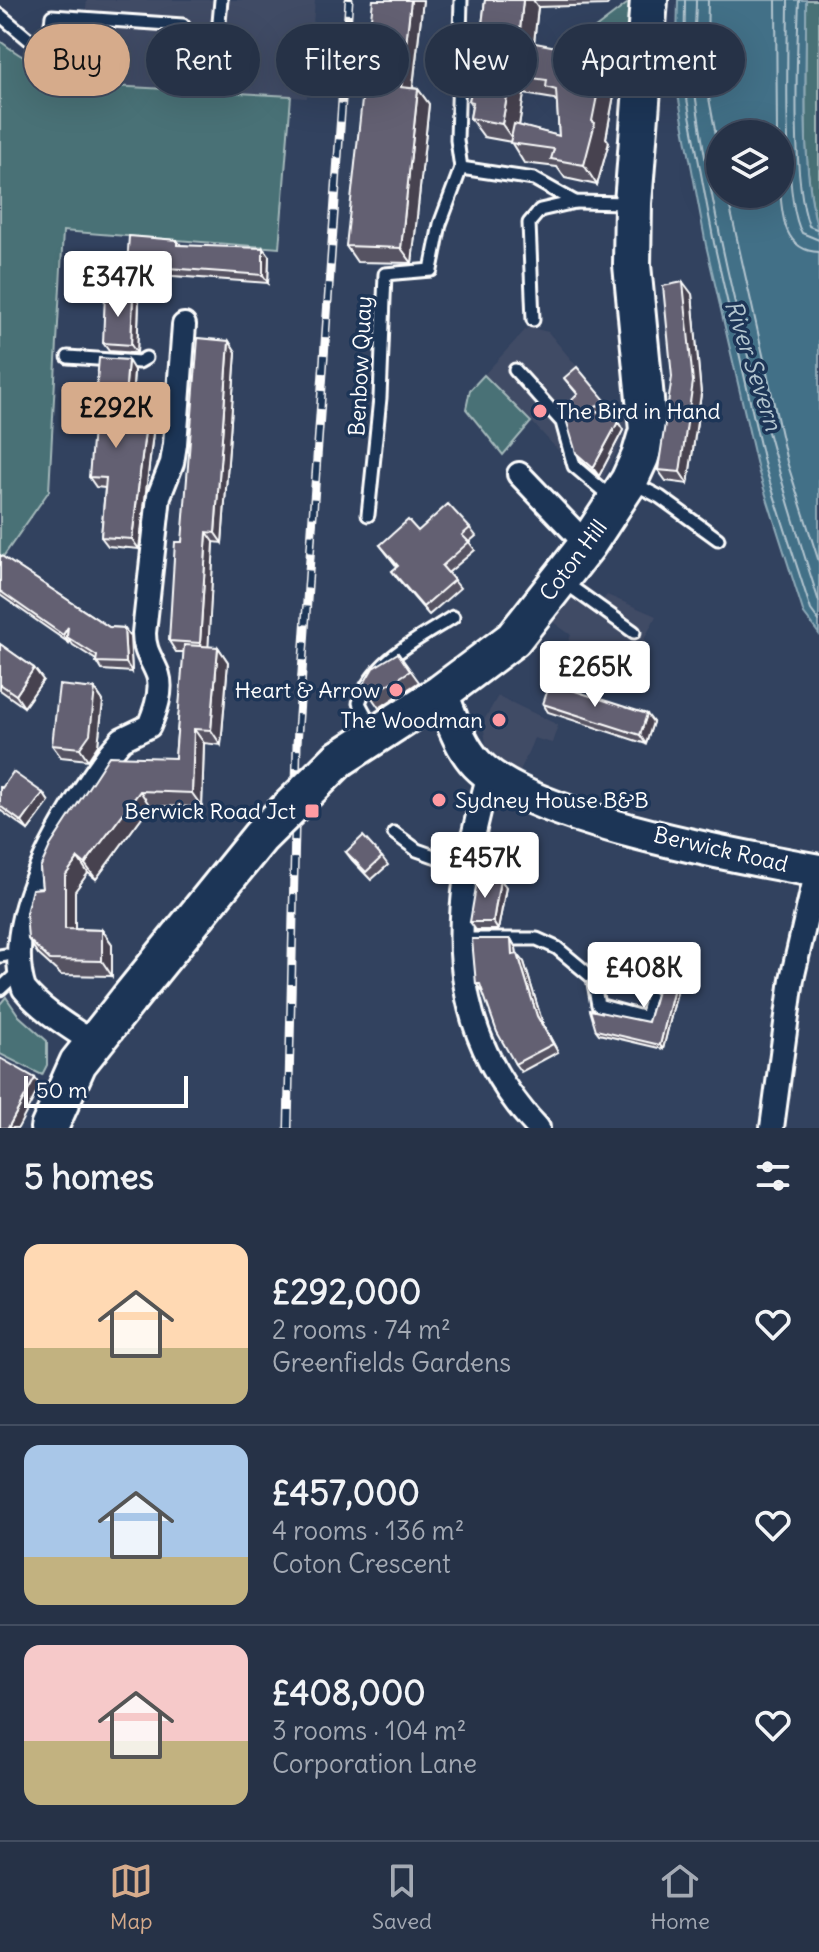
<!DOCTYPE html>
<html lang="en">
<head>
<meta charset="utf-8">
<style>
  body { margin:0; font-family:Delius,sans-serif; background:#2e3a4e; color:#f1f3f6; height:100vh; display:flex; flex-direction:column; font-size:30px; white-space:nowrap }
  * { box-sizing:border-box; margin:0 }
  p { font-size:26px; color:#a4aab4 }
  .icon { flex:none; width:44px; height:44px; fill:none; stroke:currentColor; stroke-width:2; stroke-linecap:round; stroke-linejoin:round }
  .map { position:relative; height:1128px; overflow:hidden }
  .details { display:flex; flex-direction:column; background:#263247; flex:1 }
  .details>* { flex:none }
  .top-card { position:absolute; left:24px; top:24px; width:772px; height:72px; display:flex; gap:16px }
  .buttons { position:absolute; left:706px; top:120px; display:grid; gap:16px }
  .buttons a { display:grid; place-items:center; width:88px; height:88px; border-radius:50%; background:#263247; box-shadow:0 8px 32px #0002,0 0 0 2px #424d60; font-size:40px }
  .scale { position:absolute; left:24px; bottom:20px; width:164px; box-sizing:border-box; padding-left:8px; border:4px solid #fff; border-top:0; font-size:22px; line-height:28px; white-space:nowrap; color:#fff; -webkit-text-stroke:6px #1d3557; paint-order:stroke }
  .price { position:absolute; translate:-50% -68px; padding:0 18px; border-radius:8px; background:#fff; color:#222; font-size:26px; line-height:52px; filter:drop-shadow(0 2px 4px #0008) }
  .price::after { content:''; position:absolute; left:50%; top:48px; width:24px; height:18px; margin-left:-12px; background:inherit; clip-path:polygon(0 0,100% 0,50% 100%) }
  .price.on { background:#d6ab8b; color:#111 }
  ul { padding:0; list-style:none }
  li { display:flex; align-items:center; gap:24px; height:200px; padding:0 24px }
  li+li { border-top:2px solid #424d60 }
  li span { display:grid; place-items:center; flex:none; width:224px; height:160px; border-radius:16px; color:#555 }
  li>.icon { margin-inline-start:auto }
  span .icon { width:96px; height:96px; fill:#fffc; stroke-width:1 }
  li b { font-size:34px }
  h2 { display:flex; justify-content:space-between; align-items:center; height:96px; padding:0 24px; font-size:34px }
  .tag { padding:0 28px; border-radius:36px; background:#263247; box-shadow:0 8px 32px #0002,0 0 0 2px #424d60; font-size:28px; line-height:72px }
  .tag.on { background:#d6ab8b; color:#111 }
  .tab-bar { display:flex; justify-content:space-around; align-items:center; height:112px; border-top:2px solid #424d60; background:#263247; font-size:22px; color:#a4aab4 }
  .tab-bar a { display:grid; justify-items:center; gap:4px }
  .tab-bar .on { color:#d6ab8b }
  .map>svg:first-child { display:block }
  .built { fill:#414b65 }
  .green { fill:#487176; stroke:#a4b8ba; stroke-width:2 }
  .water { fill:#426f87; stroke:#8ea9b7; stroke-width:2; fill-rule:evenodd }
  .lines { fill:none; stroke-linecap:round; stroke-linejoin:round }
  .shore { stroke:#b3c5cf; stroke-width:2 }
  .service-casing { stroke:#fff; stroke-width:17 }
  .minor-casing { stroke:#fff; stroke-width:28 }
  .secondary-casing { stroke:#fff; stroke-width:38 }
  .primary-casing { stroke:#fff; stroke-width:42 }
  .service { stroke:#1d3557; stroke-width:11 }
  .minor { stroke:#1d3557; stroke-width:22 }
  .secondary { stroke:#1d3557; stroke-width:32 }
  .primary { stroke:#1d3557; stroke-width:36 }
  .rail-casing { stroke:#fff; stroke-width:9 }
  .rail { stroke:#1d3557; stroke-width:6; stroke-dasharray:18; stroke-linecap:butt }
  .primary-bridge-casing { stroke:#fff; stroke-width:42; stroke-linecap:butt }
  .primary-bridge { stroke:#1d3557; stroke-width:36 }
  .wall { fill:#565362; stroke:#fff; stroke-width:2; fill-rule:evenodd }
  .shaded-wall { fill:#464350; stroke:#fff; stroke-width:2 }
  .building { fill:#646072; stroke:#fff; stroke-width:2 }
  .poi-dot { fill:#ff9aa2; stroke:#1d3557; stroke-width:3 }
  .labels { text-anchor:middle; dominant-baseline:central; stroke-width:7; stroke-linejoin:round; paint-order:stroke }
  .street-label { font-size:22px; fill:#fff; stroke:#1d3557 }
  .poi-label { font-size:22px; fill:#fff; stroke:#1d3557; text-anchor:end }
  .water-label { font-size:24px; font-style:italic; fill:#b3c5cf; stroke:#1d3557 }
</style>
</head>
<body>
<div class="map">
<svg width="819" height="1128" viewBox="0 0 819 1128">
  <rect width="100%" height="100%" fill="#32425f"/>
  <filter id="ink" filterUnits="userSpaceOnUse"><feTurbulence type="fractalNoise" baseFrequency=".0125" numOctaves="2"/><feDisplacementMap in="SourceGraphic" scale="16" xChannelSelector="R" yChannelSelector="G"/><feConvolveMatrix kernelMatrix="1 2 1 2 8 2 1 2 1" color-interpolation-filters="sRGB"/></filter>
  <g filter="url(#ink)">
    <g class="built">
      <path d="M87,0H315L307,98L94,85L83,69L81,50Z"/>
      <path d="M528,327L548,332L615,412L618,422L632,421L597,492L532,422L503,455L466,409L470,390Z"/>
      <path d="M581,582L603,600L607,595L656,616L628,671L568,642L571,635L553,622Z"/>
      <path d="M498,696L558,725L552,743L534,738L519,774L504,768L486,744L483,722Z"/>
    </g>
    <g class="green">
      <path d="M632,0L627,95L589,44L590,32Z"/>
      <path d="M806,0H819V236C799,160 807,78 806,0Z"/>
      <path d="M0,41C22,58 55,79 83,69L94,85L291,96L279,248L63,231L49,491L0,561Z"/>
      <path d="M484,375L531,422L503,455L466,409L470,390Z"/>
      <path d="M6,997L19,1016L47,1041V1065L42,1075L0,1054V1004Z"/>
    </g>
    <path class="water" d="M678,0H806C807,78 799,160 819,236V634L804,614L758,470L706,245L676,84ZM720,134H780V194H720Z"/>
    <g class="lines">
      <g class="shore">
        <path d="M685,0L684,83L714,243L765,467L811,610L819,621"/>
        <path d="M696,0C696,28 691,58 694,85C717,257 766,437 819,602"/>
        <path d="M708,0L706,82L720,157"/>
        <path d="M776,0L777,134"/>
        <path d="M788,0C788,45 782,201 802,233L819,240"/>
        <path d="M799,0C797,55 791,178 809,226L819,230"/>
        <path d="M780,189C782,216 784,251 819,252"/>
        <path d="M727,194L787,462L819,562"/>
      </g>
      <g class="service-casing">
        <g id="service">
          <path d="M0,15L62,67"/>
          <path d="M47,55L52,16L183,25"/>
          <path d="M215,68L221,0"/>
          <path d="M461,168L534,179L575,202L628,203"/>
          <path d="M533,320L529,223L540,210L575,202"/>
          <path d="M68,357L139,362L146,358"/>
          <path d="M515,370L562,422L574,466L613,499"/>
          <path d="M633,483L660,497L718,539"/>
          <path d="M368,515L380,398L385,274L431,270L440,224L461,168L457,140L461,0"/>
          <path d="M564,582L634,632"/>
          <path d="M374,731L359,703C373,660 417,640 453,617"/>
          <path d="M394,833L417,850L465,867"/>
          <path d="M460,939H537L557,948L593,978L598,1005L646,1018L651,998"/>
          <path d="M0,956L6,955"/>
          <path d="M0,989L14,976"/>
        </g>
      </g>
      <g class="minor-casing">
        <g id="minor">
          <path d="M519,474L587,545"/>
          <path d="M492,777L486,785C451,910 442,1027 538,1128"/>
          <path d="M92,1042C68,1026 42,1011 24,989C0,916 68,811 110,753L122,739L149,726C155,712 163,691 158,675C152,659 144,652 144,633L159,496L172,463L175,444L184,325"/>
          <path d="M772,1128L792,979L817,870"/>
        </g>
      </g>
      <g class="secondary-casing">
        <path id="secondary" d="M441,693C451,717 459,745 477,764C530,819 740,857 819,871"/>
      </g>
      <g class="primary-casing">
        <g id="primary">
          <path d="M339,759L441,693L513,639L587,545L629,481L640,457L648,430L632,265L633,203L649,0"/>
          <path d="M49,1128L78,1063L128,1000"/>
        </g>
      </g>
      <use href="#service" class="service"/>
      <use href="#minor" class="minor"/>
      <use href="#secondary" class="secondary"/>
      <use href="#primary" class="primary"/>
      <g class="rail-casing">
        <path id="rail" d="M288,1128L297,744L349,0"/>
      </g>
      <use href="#rail" class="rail"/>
      <g class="primary-bridge-casing">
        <path id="primary-bridge" d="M128,1000L260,837L339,759"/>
      </g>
      <use href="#primary-bridge" class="primary-bridge"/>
    </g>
    <g class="wall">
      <path d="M423,0L413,88L418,89L429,104L412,263L357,262L346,246Z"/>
      <path d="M485,0H611L607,5L538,7L534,43L614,95L606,138L609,142L597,185L565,178L557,167L524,163L511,142L484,137L470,118L472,106L469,101L478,59ZM524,94L554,99L557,102L559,136L519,126Z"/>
      <path d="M177,240L181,245L269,256L268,283L132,273L127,265Z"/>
      <path d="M133,294L139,302L137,353L109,351L103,343Z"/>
      <path d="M692,294L701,394L688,484L666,481L658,470Z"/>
      <path d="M229,341L236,352L222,543L214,542L208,647H218L228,662L221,745L204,743L202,807L150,806L96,879L88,873L75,891V929L102,930L112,944V976L61,975L38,954L28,939L42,888L40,868L175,758L184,652H176L169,641L182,542Z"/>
      <path d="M134,370L131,422L146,423L153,433L139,549L108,546L101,537L105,488L96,487L89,477Z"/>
      <path d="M564,378L605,400L610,408L603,414L618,422L623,430L599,476L582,461L576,453L578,395Z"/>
      <path d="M470,528L476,536L469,542L475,550L448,573L460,588L429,615L398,579L392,571L397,567L380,545L418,531Z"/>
      <path d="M0,555L109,627L124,628L130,636L132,672L102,670L96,660L73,645L70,641L69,643L0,595Z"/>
      <path d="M0,644L34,668L43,680L24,707L0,690Z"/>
      <path d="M398,653L419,682L379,708L363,685Z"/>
      <path d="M95,689L103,701L98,745L88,760L61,757L52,745Z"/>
      <path d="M543,704L653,722L646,744L548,712Z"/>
      <path d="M0,787L43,793L49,802L28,830L0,810Z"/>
      <path d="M346,852L382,857L388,865L371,880L352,860Z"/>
      <path d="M500,879L506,887L498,930H476L470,922Z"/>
      <path d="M511,939L516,948L517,954L524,962L543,1024L558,1052L521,1072L515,1064L483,992L476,984Z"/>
      <path d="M681,976L663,1049L599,1034L596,1030L648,1022L658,987L646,983L643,979Z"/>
    </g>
    <g class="shaded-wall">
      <path d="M411,0H423L411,102L401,87Z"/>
      <path d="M523,0H533L538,7L532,60L519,40Z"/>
      <path d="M588,57L614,95L606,138L609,142L597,185L584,165Z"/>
      <path d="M511,75L524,94L516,144L502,124Z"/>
      <path d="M418,89L429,104L412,263L401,248Z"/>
      <path d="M263,248L269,256L268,283L263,275Z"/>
      <path d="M683,282L692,294L701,394L688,484L680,472Z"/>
      <path d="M133,294L139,302L137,353L131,345Z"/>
      <path d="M229,341L236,352L222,543L215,533Z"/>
      <path d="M128,360L134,370L130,431L123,421Z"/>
      <path d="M618,422L623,430L599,476L593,468Z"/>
      <path d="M146,423L153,433L139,549L132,539Z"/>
      <path d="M207,532L214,542L208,653L200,643Z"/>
      <path d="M68,627L67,637L70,641L69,643L63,635Z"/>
      <path d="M124,628L130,636L132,672L126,663Z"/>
      <path d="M218,647L228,662L221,745L211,730Z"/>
      <path d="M34,668L43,680L24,707L16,695Z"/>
      <path d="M95,689L103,701L98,745L88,760L80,748Z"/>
      <path d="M647,714L653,722L646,744L640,735Z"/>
      <path d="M194,729L204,743L202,807L192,793Z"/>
      <path d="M140,791L150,806L96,879L85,864Z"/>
      <path d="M43,793L49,802L28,830L22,822Z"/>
      <path d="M78,858L88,873L75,891V944L65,929V876Z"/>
      <path d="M500,879L506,887L498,930L493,922Z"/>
      <path d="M102,930L112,944V976L102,961Z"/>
      <path d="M511,939L516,948L518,963L512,955Z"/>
      <path d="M518,954L524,962L543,1024L558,1052L537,1016Z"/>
      <path d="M678,972L681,976L663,1049L660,1045Z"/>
      <path d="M35,1078L40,1086L18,1128H8Z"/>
    </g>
    <g class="building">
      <path d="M373,0H411L401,87L418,89L401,248L346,246Z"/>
      <path d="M485,0H523L519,40L578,51L586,59L588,57L601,76L592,121L595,123L584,165L551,159L554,149L510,143L514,124L559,136L556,90L546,87L547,80L511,75L502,124L470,118L473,102L469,101L478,59Z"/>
      <path d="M129,236L177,240V245L263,248V275L127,265Z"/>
      <path d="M683,282L693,382L680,472L658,470L672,377L663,286Z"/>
      <path d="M105,293L133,294L131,345L103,343Z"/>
      <path d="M198,338L229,341L215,533L207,532L200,643L169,641L175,542H182Z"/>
      <path d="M99,358L128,360L123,421L146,423L132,539L101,537L106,478L89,477Z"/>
      <path d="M577,367L605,400L593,409L618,422L593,468L576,453L563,409L578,394L564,378Z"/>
      <path d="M448,504L470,528L462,535L469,542L442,566L454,580L423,607L392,571L398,566L380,545L408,520L418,531Z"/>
      <path d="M0,555L109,627L124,628L126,663L96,662L97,656L67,637L68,627L63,635L0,591Z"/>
      <path d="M0,644L34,668L16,695L0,684Z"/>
      <path d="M184,645L218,647L211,730L194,729L192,793L140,791L85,864L78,858L65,876V929L102,930V961L50,960L28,939L26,913L32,889L42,888L40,868L50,846L109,756L175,758Z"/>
      <path d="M398,653L410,671L370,696L363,685L373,668Z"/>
      <path d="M550,683L647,714L640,735L543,704Z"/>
      <path d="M59,685L95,689L90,734L80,748L52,745Z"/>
      <path d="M13,772L43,793L22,822L0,806V787L2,788Z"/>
      <path d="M363,836L382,857L366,872L346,852Z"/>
      <path d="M478,875L500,879L493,922H470Z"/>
      <path d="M472,939H511L512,955L518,954L537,1016L553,1044L515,1064L497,1032L480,984H476Z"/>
      <path d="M648,960L678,972L660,1045L596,1030L590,1010L648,1022L659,984L643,979Z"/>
      <path d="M0,1058L35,1078L8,1128H0Z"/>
    </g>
  </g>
  <g class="poi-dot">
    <circle cx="540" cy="411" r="8"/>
    <circle cx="396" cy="690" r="8"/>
    <circle cx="499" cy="720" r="8"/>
    <circle cx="439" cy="800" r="8"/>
    <rect x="304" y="803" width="16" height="16" rx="4"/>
  </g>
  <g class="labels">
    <g class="street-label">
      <text transform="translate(360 366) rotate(-87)">Benbow Quay</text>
      <text transform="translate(573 560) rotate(-53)">Coton Hill</text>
      <text transform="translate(721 849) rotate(13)">Berwick Road</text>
    </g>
    <g class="poi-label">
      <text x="556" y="411" text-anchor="start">The Bird in Hand</text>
      <text x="380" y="690">Heart &amp; Arrow</text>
      <text x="483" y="720">The Woodman</text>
      <text x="455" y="800" text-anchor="start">Sydney House B&amp;B</text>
      <text x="296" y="811">Berwick Road Jct</text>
    </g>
    <g class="water-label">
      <text transform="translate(754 365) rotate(72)">River Severn</text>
    </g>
  </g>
</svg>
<div class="buttons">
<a><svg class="icon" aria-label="layers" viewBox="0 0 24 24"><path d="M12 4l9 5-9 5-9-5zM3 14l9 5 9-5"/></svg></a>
</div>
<div class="scale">50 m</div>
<b class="price" style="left:118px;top:319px">£347K</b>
<b class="price on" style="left:116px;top:450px">£292K</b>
<b class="price" style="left:595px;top:709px">£265K</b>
<b class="price" style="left:485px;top:900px">£457K</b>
<b class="price" style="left:644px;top:1010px">£408K</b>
<div class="top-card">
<a class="tag on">Buy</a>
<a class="tag">Rent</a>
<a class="tag">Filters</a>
<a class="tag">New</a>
<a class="tag">Apartment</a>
</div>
</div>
<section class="details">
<h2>5 homes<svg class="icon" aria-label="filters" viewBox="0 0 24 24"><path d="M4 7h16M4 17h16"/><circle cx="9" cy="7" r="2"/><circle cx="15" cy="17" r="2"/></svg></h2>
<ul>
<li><span style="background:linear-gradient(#ffd9b3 65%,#c2b280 0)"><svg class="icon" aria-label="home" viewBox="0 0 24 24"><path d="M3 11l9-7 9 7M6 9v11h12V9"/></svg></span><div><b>£292,000</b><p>2 rooms · 74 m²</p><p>Greenfields Gardens</p></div><svg class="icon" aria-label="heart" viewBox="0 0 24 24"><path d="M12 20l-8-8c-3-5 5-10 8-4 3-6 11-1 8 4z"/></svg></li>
<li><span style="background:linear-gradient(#a9c7e8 70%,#c2b280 0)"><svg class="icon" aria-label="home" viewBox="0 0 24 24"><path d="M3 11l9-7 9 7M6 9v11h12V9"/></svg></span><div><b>£457,000</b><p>4 rooms · 136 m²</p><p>Coton Crescent</p></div><svg class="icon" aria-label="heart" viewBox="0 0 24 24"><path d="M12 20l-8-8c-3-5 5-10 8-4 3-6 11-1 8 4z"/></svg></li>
<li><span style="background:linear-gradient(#f6c9c9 60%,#c2b280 0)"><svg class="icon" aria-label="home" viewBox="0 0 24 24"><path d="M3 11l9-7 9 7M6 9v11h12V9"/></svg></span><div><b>£408,000</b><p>3 rooms · 104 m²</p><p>Corporation Lane</p></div><svg class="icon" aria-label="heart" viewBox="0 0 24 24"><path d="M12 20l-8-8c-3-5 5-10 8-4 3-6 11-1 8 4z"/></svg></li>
</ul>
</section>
<nav class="tab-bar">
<a class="on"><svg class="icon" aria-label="map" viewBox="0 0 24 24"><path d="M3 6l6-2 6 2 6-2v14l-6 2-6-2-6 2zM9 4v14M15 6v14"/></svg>Map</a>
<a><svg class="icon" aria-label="saved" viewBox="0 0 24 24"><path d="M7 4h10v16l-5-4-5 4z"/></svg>Saved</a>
<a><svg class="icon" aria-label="home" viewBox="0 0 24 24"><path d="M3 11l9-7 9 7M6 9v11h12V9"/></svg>Home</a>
</nav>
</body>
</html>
